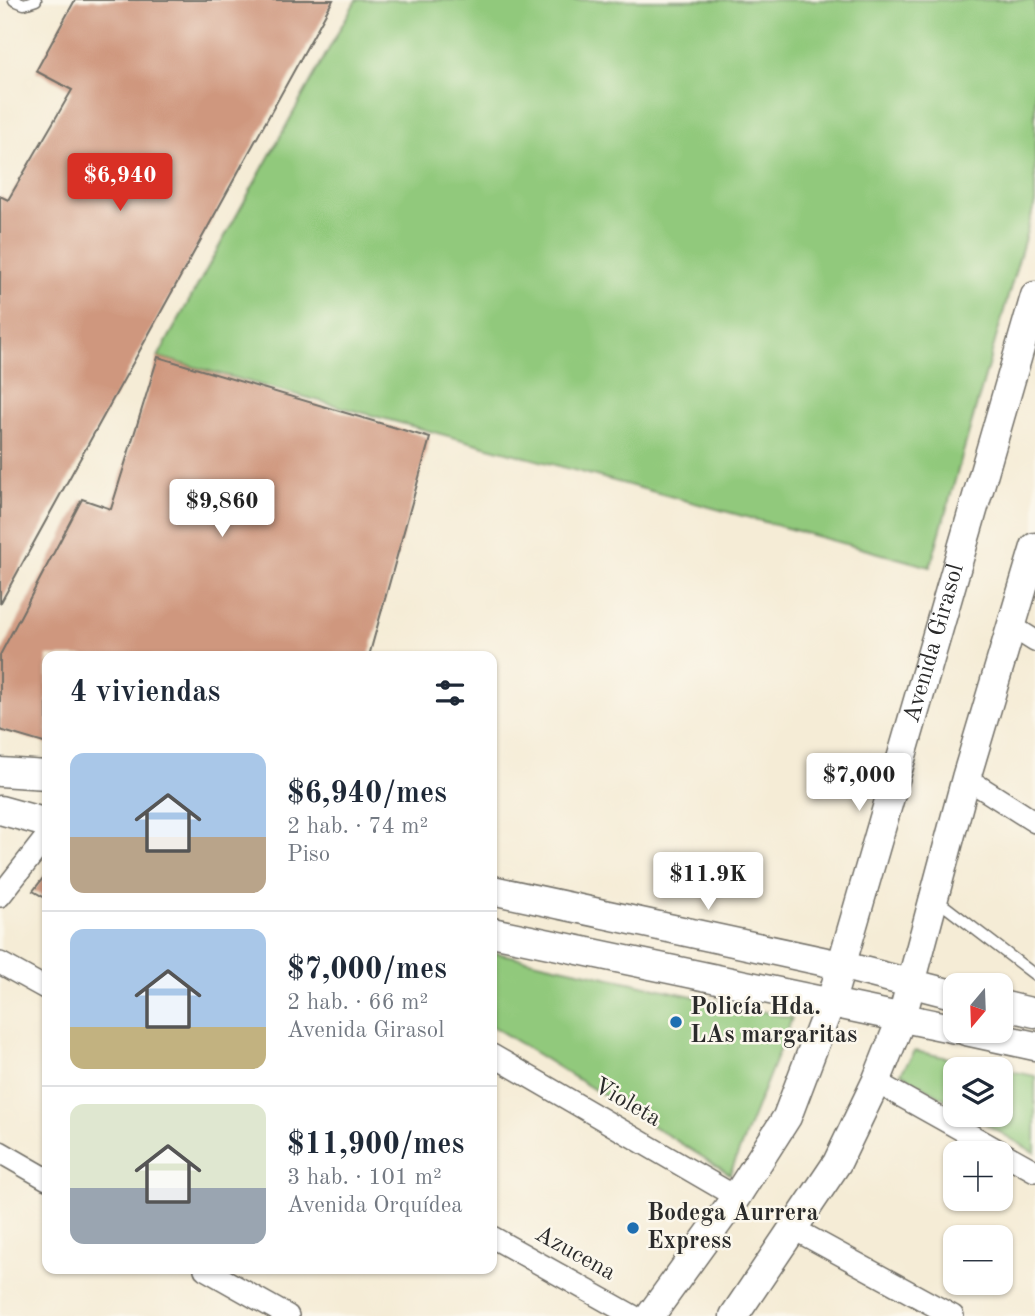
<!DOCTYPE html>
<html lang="es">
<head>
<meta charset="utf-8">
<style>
  body { margin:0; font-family:"Old Standard TT",serif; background:#f2f2f3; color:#1f2937; height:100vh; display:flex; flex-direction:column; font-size:26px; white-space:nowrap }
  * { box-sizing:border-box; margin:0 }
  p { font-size:23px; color:#747a83 }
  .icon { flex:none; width:38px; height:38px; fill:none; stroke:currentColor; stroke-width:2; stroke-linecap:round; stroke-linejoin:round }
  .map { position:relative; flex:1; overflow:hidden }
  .panel { position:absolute; left:42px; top:651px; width:455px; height:623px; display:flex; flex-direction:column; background:#fff; border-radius:14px; box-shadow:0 2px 5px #0004 }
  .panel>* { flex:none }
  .needle { width:46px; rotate:199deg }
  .buttons { position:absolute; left:943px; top:973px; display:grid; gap:14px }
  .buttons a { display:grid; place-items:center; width:70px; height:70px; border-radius:14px; background:#fff; box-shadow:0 2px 5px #0004; font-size:35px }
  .price { position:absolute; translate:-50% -60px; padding:0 16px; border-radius:7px; background:#fff; color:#222; font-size:23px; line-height:46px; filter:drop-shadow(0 2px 4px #0008) }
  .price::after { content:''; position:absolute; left:50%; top:42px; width:21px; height:16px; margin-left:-10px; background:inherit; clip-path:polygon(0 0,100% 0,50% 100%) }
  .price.current { background:#d93025; color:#fff }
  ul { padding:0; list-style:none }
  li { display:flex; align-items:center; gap:21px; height:175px; padding:0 28px }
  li+li { border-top:2px solid #e0e1e3 }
  li span { display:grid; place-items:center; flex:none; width:196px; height:140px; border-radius:14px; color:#555 }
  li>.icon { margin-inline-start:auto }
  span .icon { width:84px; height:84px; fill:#fffc; stroke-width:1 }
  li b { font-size:30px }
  h2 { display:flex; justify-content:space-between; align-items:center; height:84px; padding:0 28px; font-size:30px }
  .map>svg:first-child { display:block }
  .green { fill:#91c97c; stroke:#5e7a54; stroke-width:2 }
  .building { fill:#cf977e }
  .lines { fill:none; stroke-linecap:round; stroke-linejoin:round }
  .lane-casing { stroke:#726f67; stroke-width:13 }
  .street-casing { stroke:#726f67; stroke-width:24 }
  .secondary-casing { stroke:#726f67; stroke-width:31 }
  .lane { stroke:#fff; stroke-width:10 }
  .street { stroke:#fff; stroke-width:21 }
  .secondary { stroke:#fff; stroke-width:28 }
  .poi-dot { fill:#1f6fb2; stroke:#fbf7ec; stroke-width:2.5 }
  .labels { text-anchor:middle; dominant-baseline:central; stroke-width:5; stroke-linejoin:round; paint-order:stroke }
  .street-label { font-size:24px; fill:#2b2b2b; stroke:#fbf7ec }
  .poi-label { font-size:24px; font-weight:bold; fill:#2b2b2b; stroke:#fbf7ec; text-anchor:start }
</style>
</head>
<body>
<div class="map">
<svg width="1035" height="1316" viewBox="0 0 1035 1316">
  <rect width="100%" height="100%" fill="#fbf7ec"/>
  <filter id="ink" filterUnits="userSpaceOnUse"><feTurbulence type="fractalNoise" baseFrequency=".0143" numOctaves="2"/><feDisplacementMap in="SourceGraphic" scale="14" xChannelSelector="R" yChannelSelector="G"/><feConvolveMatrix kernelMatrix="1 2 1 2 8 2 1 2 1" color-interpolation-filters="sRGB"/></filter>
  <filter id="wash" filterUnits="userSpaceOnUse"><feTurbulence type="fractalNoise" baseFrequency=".00686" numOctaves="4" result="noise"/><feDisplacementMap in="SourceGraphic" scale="28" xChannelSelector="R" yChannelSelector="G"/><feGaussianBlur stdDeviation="1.57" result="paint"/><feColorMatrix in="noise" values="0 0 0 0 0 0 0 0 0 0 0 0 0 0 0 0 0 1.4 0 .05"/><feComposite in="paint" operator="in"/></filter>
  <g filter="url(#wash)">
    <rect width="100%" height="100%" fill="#f5ecd6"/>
    <g class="green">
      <path d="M356,0H1035V203L930,567L158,357Z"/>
      <path d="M492,952L792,1018L730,1174L492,1026Z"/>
      <path d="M915,1051L1035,1076V1153L971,1115H1001V1069H956L955,1105L901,1073Z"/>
    </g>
    <g id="blocks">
      <g class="building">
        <path d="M75,0H333L0,604V196L8,200L72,90L36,71Z"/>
        <path d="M158,357L430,438L369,656H47V744L0,730V655L82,499L111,509Z"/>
        <path d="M47,873V899L33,891Z"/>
      </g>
    </g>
  </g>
  <g filter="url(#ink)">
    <use href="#blocks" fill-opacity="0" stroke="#726f67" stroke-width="2"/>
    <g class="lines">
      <g class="lane-casing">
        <g id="lane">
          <path d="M14,0L24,4L36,0"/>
          <path d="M937,900L1035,975"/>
        </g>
      </g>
      <g class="street-casing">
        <g id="street">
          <path d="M1011,626L1035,641"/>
          <path d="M966,778L1035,822"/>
          <path d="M0,896L47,836"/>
          <path d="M0,963L47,989"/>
          <path d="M492,1055L736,1197"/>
          <path d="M876,1082L1035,1171"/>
          <path d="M0,1152L47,1179"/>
          <path d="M794,1229L953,1316"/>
          <path d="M492,1237L633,1316"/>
          <path d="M205,1269L288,1316"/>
        </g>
      </g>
      <g class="secondary-casing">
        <g id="secondary">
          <path d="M0,772L47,775"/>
          <path d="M0,810L47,823"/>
          <path d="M492,890L840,965L956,995"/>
          <path d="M492,932L956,1029"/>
          <path d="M1001,1005L1035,1013"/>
          <path d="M966,1031L1035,1046"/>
          <path id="s1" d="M650,1316L736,1197L787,1117L831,1001L1035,296"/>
          <path d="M734,1316L837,1163L876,1082L902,1017L966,778L1035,547"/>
        </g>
      </g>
      <use href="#lane" class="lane"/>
      <use href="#street" class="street"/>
      <use href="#secondary" class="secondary"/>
    </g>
  </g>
  <g class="poi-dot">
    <circle cx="676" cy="1022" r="7"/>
    <circle cx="633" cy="1228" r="7"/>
  </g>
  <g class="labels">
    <g class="street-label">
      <text stroke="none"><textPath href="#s1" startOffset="738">Avenida Girasol</textPath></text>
      <text transform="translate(627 1103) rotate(30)">Violeta</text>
      <text transform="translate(575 1254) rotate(29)">Azucena</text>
    </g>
    <g class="poi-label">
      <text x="690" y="1008">Policía Hda.<tspan x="690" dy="28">LAs margaritas</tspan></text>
      <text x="647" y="1214">Bodega Aurrera<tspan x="647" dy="28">Express</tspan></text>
    </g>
  </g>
</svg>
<div class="buttons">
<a><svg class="needle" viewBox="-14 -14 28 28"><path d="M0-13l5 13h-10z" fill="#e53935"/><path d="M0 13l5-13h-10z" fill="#747a83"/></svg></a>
<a><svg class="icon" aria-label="layers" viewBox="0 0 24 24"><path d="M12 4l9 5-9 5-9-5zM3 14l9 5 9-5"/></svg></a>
<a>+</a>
<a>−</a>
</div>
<b class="price current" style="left:120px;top:213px">$6,940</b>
<b class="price" style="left:222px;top:539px">$9,860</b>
<b class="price" style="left:859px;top:813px">$7,000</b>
<b class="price" style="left:708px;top:912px">$11.9K</b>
<section class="panel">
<h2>4 viviendas<svg class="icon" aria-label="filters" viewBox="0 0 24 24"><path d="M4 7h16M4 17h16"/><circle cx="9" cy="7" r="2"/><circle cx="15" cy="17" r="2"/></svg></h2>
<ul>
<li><span style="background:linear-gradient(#a9c7e8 60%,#b9a48a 0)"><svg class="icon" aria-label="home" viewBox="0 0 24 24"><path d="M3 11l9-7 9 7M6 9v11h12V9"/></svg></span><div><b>$6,940/mes</b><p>2 hab. · 74 m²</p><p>Piso</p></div></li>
<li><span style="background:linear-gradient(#a9c7e8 70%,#c2b280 0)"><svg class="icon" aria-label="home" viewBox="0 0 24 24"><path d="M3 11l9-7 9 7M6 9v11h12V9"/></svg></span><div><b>$7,000/mes</b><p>2 hab. · 66 m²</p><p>Avenida Girasol</p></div></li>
<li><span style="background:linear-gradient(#dfe7d0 60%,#9aa5b1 0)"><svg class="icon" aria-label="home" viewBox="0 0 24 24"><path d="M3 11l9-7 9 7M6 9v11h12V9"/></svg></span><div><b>$11,900/mes</b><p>3 hab. · 101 m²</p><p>Avenida Orquídea</p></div></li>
</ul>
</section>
</div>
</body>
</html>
